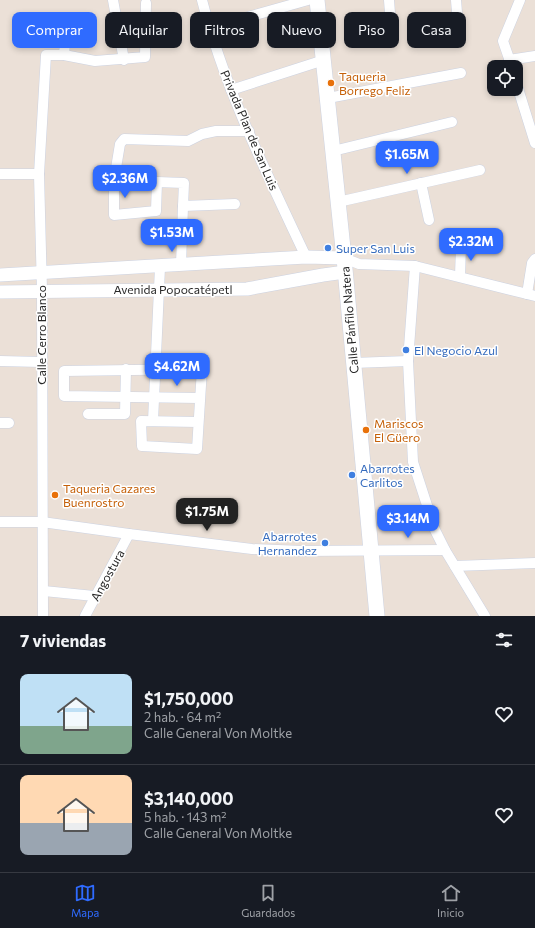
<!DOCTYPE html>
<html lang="es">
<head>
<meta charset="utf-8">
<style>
  body { margin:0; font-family:Commissioner,sans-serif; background:#20242c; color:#f1f3f6; height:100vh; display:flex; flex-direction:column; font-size:15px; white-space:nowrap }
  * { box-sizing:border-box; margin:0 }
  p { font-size:13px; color:#9ea1a6 }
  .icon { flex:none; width:22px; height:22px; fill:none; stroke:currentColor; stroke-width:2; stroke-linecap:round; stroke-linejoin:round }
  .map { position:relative; height:616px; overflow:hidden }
  .panel { display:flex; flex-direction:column; background:#171b24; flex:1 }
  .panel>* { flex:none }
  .guide { position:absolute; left:12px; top:12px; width:511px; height:36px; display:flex; gap:8px }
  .fabs { position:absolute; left:487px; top:60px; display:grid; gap:8px }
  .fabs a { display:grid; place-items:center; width:36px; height:36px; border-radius:8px; background:#171b24; box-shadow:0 2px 6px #0003; font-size:20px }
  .price { position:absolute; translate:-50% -34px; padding:0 9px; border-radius:8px; background:#2f6bff; color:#fff; font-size:13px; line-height:26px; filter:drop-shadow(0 1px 2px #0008) }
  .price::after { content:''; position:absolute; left:50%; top:24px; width:12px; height:9px; margin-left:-6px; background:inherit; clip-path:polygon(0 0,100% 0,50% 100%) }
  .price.active { background:#222; color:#fff }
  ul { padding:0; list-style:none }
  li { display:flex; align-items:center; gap:12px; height:100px; padding:0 20px }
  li+li { border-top:1px solid #363941 }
  li span { display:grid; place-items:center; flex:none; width:112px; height:80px; border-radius:8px; color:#555 }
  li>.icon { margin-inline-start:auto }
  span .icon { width:48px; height:48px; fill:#fffc; stroke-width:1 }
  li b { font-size:17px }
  h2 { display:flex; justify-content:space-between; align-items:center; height:48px; padding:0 20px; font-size:17px }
  .tag { padding:0 14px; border-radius:8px; background:#171b24; box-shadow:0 2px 6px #0003; font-size:14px; line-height:36px }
  .tag.active { background:#2f6bff; color:#fff }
  .tab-bar { display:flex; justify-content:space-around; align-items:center; height:56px; border-top:1px solid #363941; background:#171b24; font-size:11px; color:#9ea1a6 }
  .tab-bar a { display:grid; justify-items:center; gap:2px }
  .tab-bar .active { color:#2f6bff }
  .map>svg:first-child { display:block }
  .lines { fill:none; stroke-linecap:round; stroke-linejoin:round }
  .minor-casing { stroke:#ccd2e1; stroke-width:11 }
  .tertiary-casing { stroke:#ccd2e1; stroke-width:14 }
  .secondary-casing { stroke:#ccd2e1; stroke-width:16 }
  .minor { stroke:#fff; stroke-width:10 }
  .tertiary { stroke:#fff; stroke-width:13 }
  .secondary { stroke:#fff; stroke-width:15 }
  .food-dot { fill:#e8710a; stroke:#fff; stroke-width:1.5 }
  .shop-dot { fill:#3f7fe0; stroke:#fff; stroke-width:1.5 }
  .labels { text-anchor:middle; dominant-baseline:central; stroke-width:3; stroke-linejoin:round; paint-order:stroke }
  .food-label { font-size:12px; fill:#c56008; stroke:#fff; text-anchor:start }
  .street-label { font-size:12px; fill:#272727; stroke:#fff }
  .shop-label { font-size:12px; fill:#366cbe; stroke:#fff; text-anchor:start }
</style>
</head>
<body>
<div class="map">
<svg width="535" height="616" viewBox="0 0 535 616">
  <rect width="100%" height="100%" fill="#ebe0d7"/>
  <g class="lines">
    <g class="minor-casing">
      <g id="minor">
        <path d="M113,0L124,60"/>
        <path d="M202,0C225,90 267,174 306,257"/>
        <path d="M389,0L392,40"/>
        <path d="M456,0L458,25"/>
        <path d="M209,28L308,0"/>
        <path d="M64,55L67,19"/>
        <path d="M509,60L535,56"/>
        <path d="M512,67L503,41L520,0"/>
        <path d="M516,82L535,143"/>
        <path d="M231,90L324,60"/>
        <path d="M328,98L461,73"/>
        <path d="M333,151L452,122"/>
        <path d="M116,168L120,144L124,139L188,141L202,134L216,131H249"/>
        <path d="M0,174H39"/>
        <path d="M421,183L429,220"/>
        <path d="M114,184V215L156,211L157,182L184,183L183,206L235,204"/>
        <path d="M338,202L480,170"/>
        <path d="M344,258L359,264L415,266L535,296"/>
        <path d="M181,265L183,206"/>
        <path d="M415,266L408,361L413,462L435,530L445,550L485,616"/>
        <path d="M460,276L461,247L472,241"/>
        <path d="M527,294L532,263L535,259"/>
        <path d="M0,361L41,362"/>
        <path d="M353,363L408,361"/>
        <path d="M88,414H125L126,369"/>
        <path d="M153,421L160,267"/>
        <path d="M198,422L141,421L142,446L197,449L202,369L64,371V396L199,398"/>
        <path d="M0,423H9"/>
        <path d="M0,522H42L129,534L252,549L302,551L445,550"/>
        <path d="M455,566L535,563"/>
        <path d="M44,591L94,596"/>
        <path d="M43,616L42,291L39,174L46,55H64L95,61L145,57L146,3"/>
        <path d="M85,616L129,534"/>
      </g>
    </g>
    <g class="tertiary-casing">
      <g id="tertiary">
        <path d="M0,275L306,257L344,258"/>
        <path d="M0,292L247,289L323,275L345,272"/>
      </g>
    </g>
    <g class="secondary-casing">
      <path id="secondary" d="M317,0L344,258L377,616"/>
    </g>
    <use href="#minor" class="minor"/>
    <use href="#tertiary" class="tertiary"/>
    <use href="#secondary" class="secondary"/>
  </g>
  <g class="food-dot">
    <circle cx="331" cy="83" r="4"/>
    <circle cx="366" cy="430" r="4"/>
    <circle cx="55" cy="495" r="4"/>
  </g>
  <g class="shop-dot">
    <circle cx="328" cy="248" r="4"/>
    <circle cx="406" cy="350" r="4"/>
    <circle cx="352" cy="475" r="4"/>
    <circle cx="325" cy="543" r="4"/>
  </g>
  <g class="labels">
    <g class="food-label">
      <text x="339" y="76">Taqueria<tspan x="339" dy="14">Borrego Feliz</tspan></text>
      <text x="374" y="423">Mariscos<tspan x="374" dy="14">El Güero</tspan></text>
      <text x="63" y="488">Taqueria Cazares<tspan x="63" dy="14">Buenrostro</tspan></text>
    </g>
    <g class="street-label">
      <text transform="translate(250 130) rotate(67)">Privada Plan de San Luis</text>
      <text x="173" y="289">Avenida Popocatépetl</text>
      <text transform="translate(349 320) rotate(-95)">Calle Pánfilo Natera</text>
      <text transform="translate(41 335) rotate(-90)">Calle Cerro Blanco</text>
      <text transform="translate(107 575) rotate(-61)">Angostura</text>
    </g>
    <g class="shop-label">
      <text x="336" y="248">Super San Luis</text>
      <text x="414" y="350">El Negocio Azul</text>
      <text x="360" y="468">Abarrotes<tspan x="360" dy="14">Carlitos</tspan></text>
      <text x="317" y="536" text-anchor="end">Abarrotes<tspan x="317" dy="14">Hernandez</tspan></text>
    </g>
  </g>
</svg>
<div class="fabs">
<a><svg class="icon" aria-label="locate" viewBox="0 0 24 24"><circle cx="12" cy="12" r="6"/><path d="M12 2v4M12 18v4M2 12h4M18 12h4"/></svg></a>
</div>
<b class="price" style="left:407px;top:175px">$1.65M</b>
<b class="price" style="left:125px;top:199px">$2.36M</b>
<b class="price" style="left:172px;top:253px">$1.53M</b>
<b class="price" style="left:471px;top:262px">$2.32M</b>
<b class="price" style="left:177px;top:387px">$4.62M</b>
<b class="price active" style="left:207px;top:532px">$1.75M</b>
<b class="price" style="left:408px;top:539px">$3.14M</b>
<div class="guide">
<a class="tag active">Comprar</a>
<a class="tag">Alquilar</a>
<a class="tag">Filtros</a>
<a class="tag">Nuevo</a>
<a class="tag">Piso</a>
<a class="tag">Casa</a>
</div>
</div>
<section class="panel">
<h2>7 viviendas<svg class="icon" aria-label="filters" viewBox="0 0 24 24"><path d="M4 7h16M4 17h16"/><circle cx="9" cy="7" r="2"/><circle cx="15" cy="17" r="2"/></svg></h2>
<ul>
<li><span style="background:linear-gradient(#bfe0f5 65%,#7fa58c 0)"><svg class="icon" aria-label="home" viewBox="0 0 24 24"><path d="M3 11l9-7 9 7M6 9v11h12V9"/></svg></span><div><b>$1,750,000</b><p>2 hab. · 64 m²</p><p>Calle General Von Moltke</p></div><svg class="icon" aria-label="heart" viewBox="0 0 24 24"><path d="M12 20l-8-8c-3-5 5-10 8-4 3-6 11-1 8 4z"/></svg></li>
<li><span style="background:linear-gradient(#ffd9b3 60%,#9aa5b1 0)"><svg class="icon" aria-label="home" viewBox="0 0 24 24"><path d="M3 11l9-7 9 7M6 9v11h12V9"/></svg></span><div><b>$3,140,000</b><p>5 hab. · 143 m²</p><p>Calle General Von Moltke</p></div><svg class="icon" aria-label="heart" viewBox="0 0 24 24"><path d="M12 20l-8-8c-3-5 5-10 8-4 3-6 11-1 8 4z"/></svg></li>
</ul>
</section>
<nav class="tab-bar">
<a class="active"><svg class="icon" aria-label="map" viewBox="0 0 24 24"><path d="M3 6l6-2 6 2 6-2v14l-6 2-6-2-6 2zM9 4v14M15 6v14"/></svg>Mapa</a>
<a><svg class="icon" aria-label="saved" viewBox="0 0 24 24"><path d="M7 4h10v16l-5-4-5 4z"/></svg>Guardados</a>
<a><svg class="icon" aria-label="home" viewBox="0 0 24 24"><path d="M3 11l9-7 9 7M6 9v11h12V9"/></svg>Inicio</a>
</nav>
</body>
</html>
